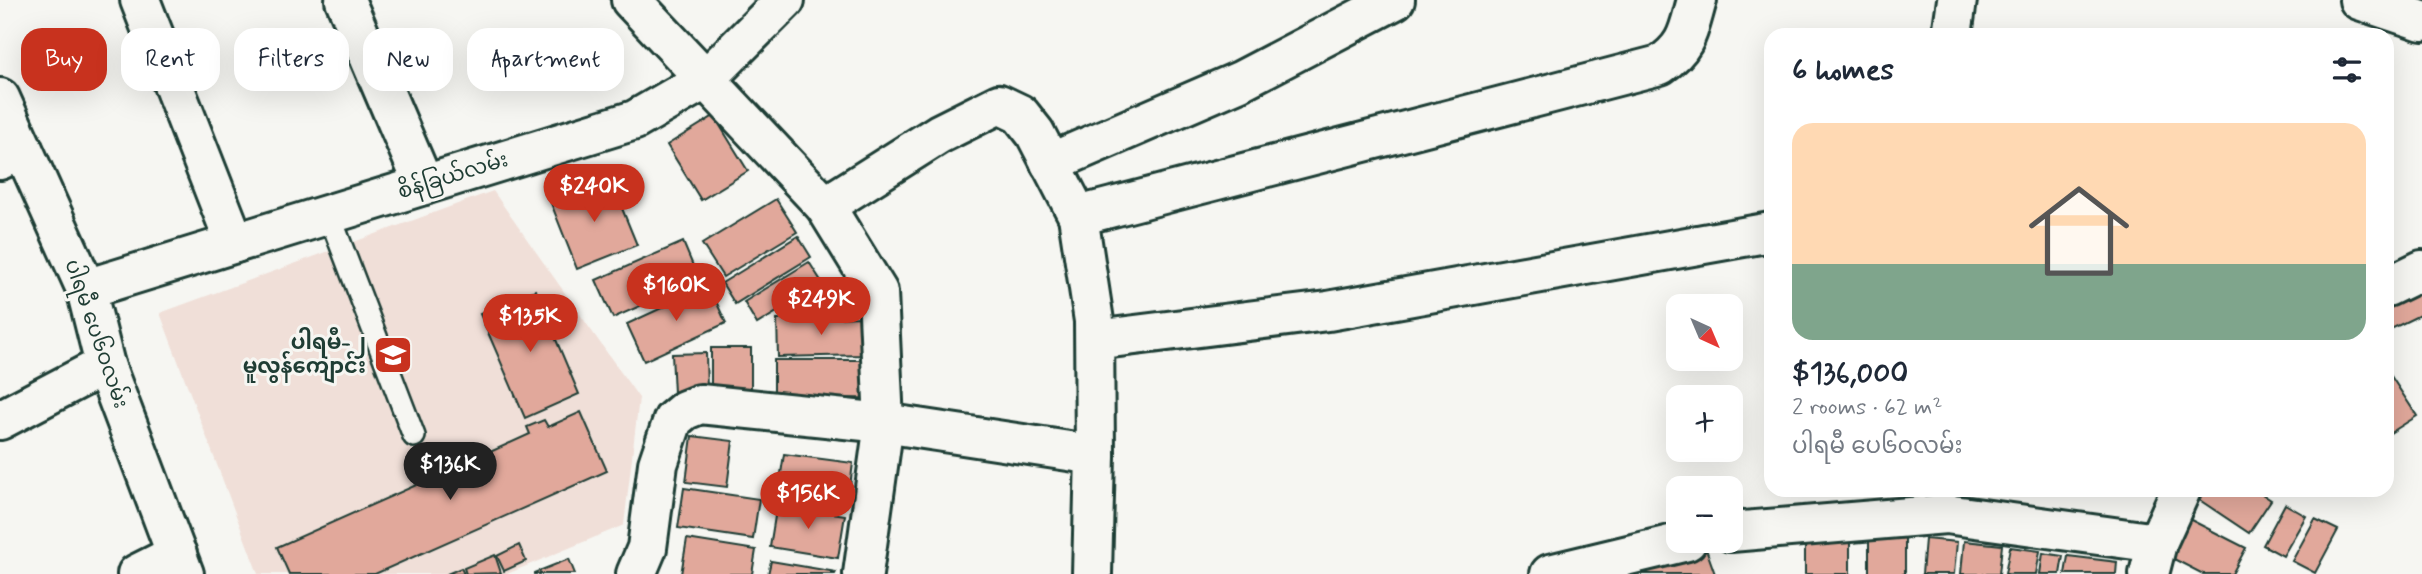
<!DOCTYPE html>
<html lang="en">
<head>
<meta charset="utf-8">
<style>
  body { margin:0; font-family:Mynerve,"Noto Sans Myanmar",sans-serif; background:#f2f2f3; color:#1f2937; height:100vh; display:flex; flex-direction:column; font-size:26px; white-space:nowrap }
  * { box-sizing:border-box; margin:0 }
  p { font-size:23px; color:#747a83 }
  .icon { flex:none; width:38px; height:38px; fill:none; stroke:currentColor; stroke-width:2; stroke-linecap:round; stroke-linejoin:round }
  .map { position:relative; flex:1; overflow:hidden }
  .drawer { position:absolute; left:1764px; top:28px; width:630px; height:469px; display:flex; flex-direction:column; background:#fff; border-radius:21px; box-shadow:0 7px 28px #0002 }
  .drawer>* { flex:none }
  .top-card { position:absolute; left:21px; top:28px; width:665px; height:63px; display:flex; gap:14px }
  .needle { width:46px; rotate:136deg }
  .tools { position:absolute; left:1666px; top:294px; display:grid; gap:14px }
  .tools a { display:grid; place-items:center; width:77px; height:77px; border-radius:14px; background:#fff; box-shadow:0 7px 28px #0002; font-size:35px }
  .price { position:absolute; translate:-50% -60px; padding:0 16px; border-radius:24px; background:#c8321e; color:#fff; font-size:23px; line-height:46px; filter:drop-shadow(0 2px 4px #0008) }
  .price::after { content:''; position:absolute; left:50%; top:42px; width:21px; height:16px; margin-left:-10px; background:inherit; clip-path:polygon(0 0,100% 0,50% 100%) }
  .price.selected { background:#222; color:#fff }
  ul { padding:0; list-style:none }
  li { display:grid; align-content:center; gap:14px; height:371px; padding:0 28px }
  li+li { border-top:2px solid #e0e1e3 }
  li span { display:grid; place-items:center; height:217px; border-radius:21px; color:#555 }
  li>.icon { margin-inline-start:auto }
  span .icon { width:126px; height:126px; fill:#fffc; stroke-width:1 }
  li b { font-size:30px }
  h2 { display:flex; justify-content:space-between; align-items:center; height:84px; padding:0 28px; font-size:30px }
  .chip { padding:0 24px; border-radius:21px; background:#fff; box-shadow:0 7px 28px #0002; font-size:24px; line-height:63px }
  .chip.selected { background:#c8321e; color:#fff }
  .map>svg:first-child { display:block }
  .built { fill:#f0dfd8 }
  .building { fill:#e1a89b; stroke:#1f3d34; stroke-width:2 }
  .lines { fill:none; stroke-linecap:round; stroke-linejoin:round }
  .lane-casing { stroke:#1f3d34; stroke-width:26 }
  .street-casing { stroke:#1f3d34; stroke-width:44 }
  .secondary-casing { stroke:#1f3d34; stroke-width:44 }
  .lane { stroke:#f6f6f2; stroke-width:21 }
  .street { stroke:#f6f6f2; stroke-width:38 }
  .secondary { stroke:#f6f6f2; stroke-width:38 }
  .labels { text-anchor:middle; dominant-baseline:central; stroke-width:6; stroke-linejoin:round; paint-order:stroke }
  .street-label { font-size:21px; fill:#1f3d34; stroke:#f6f6f2 }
  .poi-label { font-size:21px; font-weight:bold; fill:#1f3d34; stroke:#f6f6f2; text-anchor:end }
</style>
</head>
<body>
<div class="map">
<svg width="2422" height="574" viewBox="0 0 2422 574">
  <rect width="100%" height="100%" fill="#f6f6f2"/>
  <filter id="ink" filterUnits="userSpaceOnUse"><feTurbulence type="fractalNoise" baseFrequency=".0143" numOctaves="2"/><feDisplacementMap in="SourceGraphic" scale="14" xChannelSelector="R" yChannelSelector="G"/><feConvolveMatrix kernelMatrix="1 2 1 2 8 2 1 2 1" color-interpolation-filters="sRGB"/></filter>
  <g filter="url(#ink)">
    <path class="built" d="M493,191L639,398L624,525L507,574H258L160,313Z"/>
    <g class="building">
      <path d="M714,116L748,171L701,200L667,145Z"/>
      <path d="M610,179L637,245L577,269L551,203Z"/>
      <path d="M776,199L797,232L723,277L702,244Z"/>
      <path d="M798,236L811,257L735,304L722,283Z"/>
      <path d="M683,242L699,280L613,318L596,280Z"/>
      <path d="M809,262L823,284L757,324L744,302Z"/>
      <path d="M2422,280V314L2387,331V292Z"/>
      <path d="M709,286L726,323L644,361L627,324Z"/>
      <path d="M535,290L579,394L525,418L480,314Z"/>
      <path d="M865,317V355L778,357L777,319Z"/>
      <rect x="711" y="348" width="40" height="47"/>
      <path d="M706,353L707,392L674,393L672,354Z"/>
      <path d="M774,360H865V398L774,399Z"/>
      <path d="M2387,370L2417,416L2387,435Z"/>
      <path d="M581,412L607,471L375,574H289L277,547L421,483L415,468L439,457L446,472L530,434L527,427L544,420L548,427Z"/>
      <path d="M692,436L733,441L727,487L686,482Z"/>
      <path d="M784,454L853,463L848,502L778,493Z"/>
      <path d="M684,488L759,499L753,539L678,528Z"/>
      <path d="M2199,490H2256L2271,500L2249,533L2195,497Z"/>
      <path d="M777,504L845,515L838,558L770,547Z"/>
      <path d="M2285,504L2306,516L2283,556L2263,545Z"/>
      <path d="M2185,517L2246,548L2232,574H2203L2166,555Z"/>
      <path d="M2315,519L2338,530L2315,573L2292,561Z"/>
      <rect x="1869" y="536" width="36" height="38"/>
      <path d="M687,539L756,550L752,574H681Z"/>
      <path d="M1925,539L1957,542L1954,574H1922Z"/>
      <path d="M1964,541L2002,545L1999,574H1961Z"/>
      <rect x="1805" y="543" width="45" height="31"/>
      <path d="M519,545L526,561L504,571L497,556Z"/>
      <path d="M1705,546L1715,574H1633Z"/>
      <path d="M2010,547L2040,551L2036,574H2005Z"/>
      <path d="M2043,553L2063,556L2060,574H2040Z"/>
      <path d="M495,555L501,573L466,574L464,568Z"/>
      <path d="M2068,556L2117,562L2116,574H2065Z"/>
      <path d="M569,559L575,574H534V573Z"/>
      <path d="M771,561L836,572L835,574H768Z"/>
      <path d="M461,568L464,574H447Z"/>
    </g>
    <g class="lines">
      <g class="lane-casing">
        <path id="lane" d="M329,214L414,436"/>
      </g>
      <g class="street-casing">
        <g id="street">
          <path d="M140,0L235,243"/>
          <path d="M345,0L424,185"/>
          <path d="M631,0L825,206L878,292L884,423L863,574"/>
          <path d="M1952,35L1957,0"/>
          <path d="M0,160L22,147"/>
          <path d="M1050,163L1240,81L1395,0"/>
          <path d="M825,206L939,134L999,104L1020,114L1035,133L1078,216L1094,321L1095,455L1092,574"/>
          <path d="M1078,216L1660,65C1688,46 1688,31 1697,0"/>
          <path d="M1095,340L1328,311L1771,232"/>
          <path d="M0,420L105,365"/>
          <path d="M1731,532L1946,514L2157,543"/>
          <path d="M137,574L177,554"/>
          <path d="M636,574L647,548L658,464L673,420L685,410L700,404L884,423L1095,455"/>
          <path d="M1550,574L1687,541"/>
        </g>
      </g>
      <g class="secondary-casing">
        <g id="secondary">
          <path d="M2359,0L2422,21"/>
          <path d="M0,98L86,289L105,365L184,574"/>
          <path d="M2387,287L2422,270"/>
          <path d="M86,289L635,120L706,79L785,0"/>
          <path d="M2149,574L2157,543L2181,490"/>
        </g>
      </g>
      <use href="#lane" class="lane"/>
      <use href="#street" class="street"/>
      <use href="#secondary" class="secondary"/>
    </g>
  </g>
  <defs>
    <g id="school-square" transform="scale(2.0125)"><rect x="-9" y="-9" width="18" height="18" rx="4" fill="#c8321e" stroke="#f6f6f2"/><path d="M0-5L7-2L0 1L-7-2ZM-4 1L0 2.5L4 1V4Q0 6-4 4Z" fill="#fff"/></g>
  </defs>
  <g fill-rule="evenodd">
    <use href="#school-square" x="393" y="355"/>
  </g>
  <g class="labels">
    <g class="street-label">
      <text transform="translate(453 176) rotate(-17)">စိန်ခြယ်လမ်း</text>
      <text transform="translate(96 334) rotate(71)">ပါရမီ ပေ၆ဝလမ်း</text>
    </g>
    <g class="poi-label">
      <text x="366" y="343">ပါရမီ-၂<tspan x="366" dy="24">မူလွန်ကျောင်း</tspan></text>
    </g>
  </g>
</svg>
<div class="tools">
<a><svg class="needle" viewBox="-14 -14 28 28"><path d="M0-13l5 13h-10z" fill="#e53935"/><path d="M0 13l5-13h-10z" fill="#747a83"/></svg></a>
<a>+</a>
<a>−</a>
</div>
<b class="price" style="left:594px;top:224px">$240K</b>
<b class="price" style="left:676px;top:323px">$160K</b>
<b class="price" style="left:821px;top:337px">$249K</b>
<b class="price" style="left:530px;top:354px">$135K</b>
<b class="price selected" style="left:450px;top:502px">$136K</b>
<b class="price" style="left:808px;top:531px">$156K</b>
<div class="top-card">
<a class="chip selected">Buy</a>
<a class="chip">Rent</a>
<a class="chip">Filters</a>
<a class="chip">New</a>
<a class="chip">Apartment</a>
</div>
<section class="drawer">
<h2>6 homes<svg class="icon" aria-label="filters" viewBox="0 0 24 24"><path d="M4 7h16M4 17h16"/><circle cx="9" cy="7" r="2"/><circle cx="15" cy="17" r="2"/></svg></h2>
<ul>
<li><span style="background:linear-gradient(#ffd9b3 65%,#7fa58c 0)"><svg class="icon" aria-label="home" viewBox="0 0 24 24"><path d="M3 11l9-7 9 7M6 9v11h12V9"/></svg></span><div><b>$136,000</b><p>2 rooms · 62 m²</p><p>ပါရမီ ပေ၆ဝလမ်း</p></div></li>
</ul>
</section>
</div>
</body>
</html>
